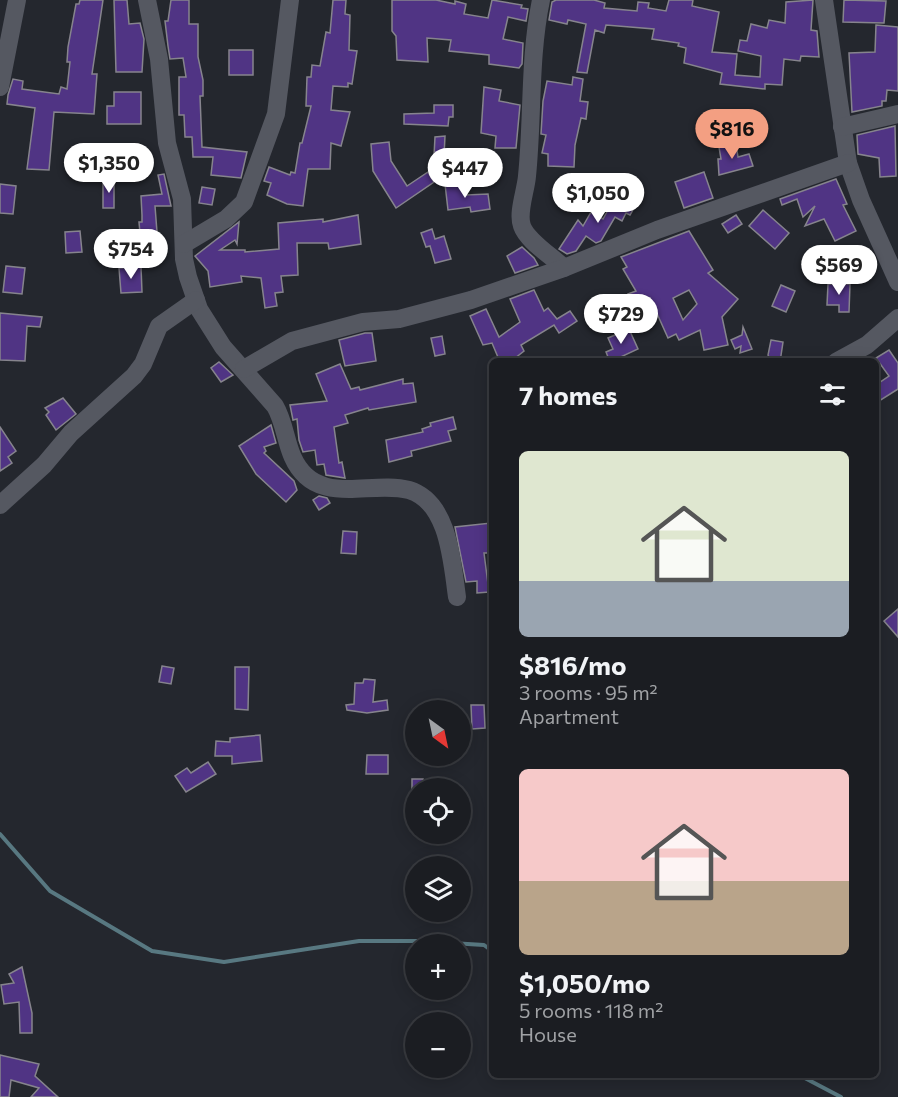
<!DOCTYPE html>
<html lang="en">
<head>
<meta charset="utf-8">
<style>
  body { margin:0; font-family:Commissioner,sans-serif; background:#282a2f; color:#f1f3f6; height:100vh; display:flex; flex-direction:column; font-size:22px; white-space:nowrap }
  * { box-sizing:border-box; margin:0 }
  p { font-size:20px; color:#a0a2a5 }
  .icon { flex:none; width:33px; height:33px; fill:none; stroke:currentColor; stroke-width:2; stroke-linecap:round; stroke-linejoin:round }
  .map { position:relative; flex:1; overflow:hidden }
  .side { position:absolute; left:489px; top:358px; width:390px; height:720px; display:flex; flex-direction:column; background:#1b1d22; border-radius:9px; box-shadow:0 3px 15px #0003,0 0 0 2px #393b40 }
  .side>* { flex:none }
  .needle { width:39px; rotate:147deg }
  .tools { position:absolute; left:405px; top:700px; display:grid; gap:12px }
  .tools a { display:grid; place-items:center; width:66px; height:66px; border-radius:50%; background:#1b1d22; box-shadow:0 3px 15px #0003,0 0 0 2px #393b40; font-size:30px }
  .price { position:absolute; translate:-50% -51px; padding:0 14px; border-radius:21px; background:#fff; color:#222; font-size:20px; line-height:39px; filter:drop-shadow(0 2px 3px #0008) }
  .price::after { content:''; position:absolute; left:50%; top:36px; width:18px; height:14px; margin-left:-9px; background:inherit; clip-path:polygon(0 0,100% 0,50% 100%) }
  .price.active { background:#f39f82; color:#111 }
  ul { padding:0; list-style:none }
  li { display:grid; align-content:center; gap:12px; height:318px; padding:0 30px }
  li span { display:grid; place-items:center; height:186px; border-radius:9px; color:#555 }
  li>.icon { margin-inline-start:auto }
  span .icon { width:108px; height:108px; fill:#fffc; stroke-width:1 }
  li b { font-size:26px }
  h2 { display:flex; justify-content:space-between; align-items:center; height:72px; padding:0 30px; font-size:26px }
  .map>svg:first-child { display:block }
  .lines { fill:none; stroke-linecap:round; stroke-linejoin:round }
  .stream { stroke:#587881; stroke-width:4 }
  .building { fill:#503484; stroke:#86848d; stroke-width:1.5; fill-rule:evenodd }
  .minor { stroke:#555861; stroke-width:18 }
</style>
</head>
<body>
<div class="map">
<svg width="898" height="1097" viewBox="0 0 898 1097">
  <rect width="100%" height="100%" fill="#24272e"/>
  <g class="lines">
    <g class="stream">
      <path d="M0,834L50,891L152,951L224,962L359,941H418L484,945L492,951"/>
      <path d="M801,1076L841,1097"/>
    </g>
  </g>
  <g class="building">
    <path d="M80,0H103L92,74H97L94,114L54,112L49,170L27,169L35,108L7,104L8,95L13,79L23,81L22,89L59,94L61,87L67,89L70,62H67L68,47L76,4H79Z"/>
    <path d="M114,0H127L129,24L140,23L144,39L142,72H116Z"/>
    <path d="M171,0H189V24H198V57L203,80V96H200L202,147L247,152L241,178L211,175L213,157H193L192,137H185L184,115H179V77H186L183,58L170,59L168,46L165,21H168Z"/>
    <path d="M333,0H346L345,14L350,15L349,50L357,51L352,84L348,83V87L333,86L331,110L350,112L341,146L331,143L330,169H308L303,206L287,204L267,195L271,183L264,181L269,167L290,175L291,172L295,173L300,143H302L311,106H306L307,77H311L312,65L320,66L326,32L330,33Z"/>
    <path d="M392,0H436L455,4V1L466,4L464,14L488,18L492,0L522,5L521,8L528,9L526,21L508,17L503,39L523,43L522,64L519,68L489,64V55L449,51L451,40L427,38L428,62L397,60L396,36L392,31Z"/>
    <path d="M556,0H594L605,3L604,8L637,11L638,2L649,3L648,8L666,11L669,0H693L692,6L719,12L712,52L737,54L735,75L760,77L761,56L738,51L740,40L747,41L751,24L767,28L769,20L785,23L786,2L813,0L811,30L817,31L819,57L801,56L800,61L784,59L782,85L765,84V89L720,84L722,73L684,63L686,48L678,46L679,43L652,39L654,29L606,25L604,33L595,30L587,73L577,72L586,24L568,20L567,24L549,20L552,2Z"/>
    <path d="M844,0L886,1L884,23L843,22Z"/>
    <path d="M876,25L898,27V91L887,90L886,101H882V106L852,112L849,53L875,52Z"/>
    <rect x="229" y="50" width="24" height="25"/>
    <path d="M573,77L583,79L580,101L588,102L586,119L581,118L575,145L574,167L548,166V154L542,153L546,135L541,134L543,101L547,81L572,85Z"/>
    <path d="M484,87L501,90L499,101L520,105L516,148H495L496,136L481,133Z"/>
    <path d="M114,92H141V124H107V106H114Z"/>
    <path d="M434,105H453V117H449L448,126L404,124V114L434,113Z"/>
    <path d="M895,126L896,176L880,177L879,158L858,154L857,135Z"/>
    <path d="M445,136L444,156H434L435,137Z"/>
    <path d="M389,142L391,161L407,186L428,172L434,182L396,208L373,171L371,144Z"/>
    <path d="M736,144L738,157L749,154L753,166L719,175L718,159H721L719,147Z"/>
    <path d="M141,158L142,168L131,169L130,159Z"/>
    <path d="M704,172L713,198L684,208L675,182Z"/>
    <path d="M164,174L171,206H155L157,232L140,233L139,222H142V215L141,196L162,194L158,175Z"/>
    <rect x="103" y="179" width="11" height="29"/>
    <path d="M836,179L847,204L843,205L856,231L835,241L824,219L805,226L815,206L803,217L797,199L782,205L780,199Z"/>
    <path d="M464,182L466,195L488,194L490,209L471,212L470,207L448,210L445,184Z"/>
    <path d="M0,184L16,186L13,214L0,213Z"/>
    <path d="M202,187L215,189L212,205L199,203Z"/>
    <path d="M619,190L637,203L630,215L626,213L622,221L615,217L601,241L596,243L586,236L576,251L567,254L559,249L578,220L583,226L591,212L603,219Z"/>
    <path d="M763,210L789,233L775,249L749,226Z"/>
    <path d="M358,215L361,244L329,249L328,243H297L298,275L281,276L283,292L275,293L277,306L265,308L261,278L241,276L242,282L210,287L208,271L195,256L239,222L237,244L235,240L220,250H245V252L279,249L278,223L323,219V222Z"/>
    <path d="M736,215L742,224L728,233L722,224Z"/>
    <path d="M432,229L435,239L444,236L451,259L435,263L430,246L426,247L421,233Z"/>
    <path d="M80,231L82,252L66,253L65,232Z"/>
    <path d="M689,231L713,270L708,273L738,299L722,317L728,345L704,350L700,330L679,340L676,334L668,338L650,298L633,305L628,294L636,291L623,269L627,267L621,257ZM689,290L697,304L683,320L673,298Z"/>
    <path d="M522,247L534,258L538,265L515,273L507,256Z"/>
    <path d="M6,266L25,268L22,294L3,292Z"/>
    <path d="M141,267L142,292L121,293L119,268Z"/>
    <path d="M828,284H850L849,312H839V305H827Z"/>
    <path d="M781,285L795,291L786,312L772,306Z"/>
    <path d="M534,290L544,311L548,308L557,319L570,311L577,321L559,333L554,325L521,345L524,351L510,362H500L492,343L483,345L470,316L486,309L499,337L520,322L510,299Z"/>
    <path d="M0,313L42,317L40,327L27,326L25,361L0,360Z"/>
    <path d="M743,327L752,349L740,353L741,346L735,349L731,340L742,335Z"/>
    <path d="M629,329L638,349L610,362L606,352L613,349L608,338Z"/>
    <path d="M365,333H372L376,361L345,366L339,340Z"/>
    <path d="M442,336L445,354L435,356L431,338Z"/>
    <path d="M771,340L783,342L780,362H772L768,355Z"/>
    <path d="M889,350L898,363V389L876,403V385L889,376L876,358Z"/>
    <path d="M219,362L233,375L221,382L211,368Z"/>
    <path d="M340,364L351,389L359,387L360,390L403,379V384L413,383L416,402L369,410L368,408L345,415L348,423L334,427L339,463L342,462L345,478L326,475L324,464L317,465L315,450L303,452L299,440L297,419L293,420L290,405L327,401L316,374Z"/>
    <path d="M63,398L76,414L56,430L46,415L49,412L45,408Z"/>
    <path d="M453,417L456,429L448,431L451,441L411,451L412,456L389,462L386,440L423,432L422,429L431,426L430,423Z"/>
    <path d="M271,425L276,443L264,447L266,451L264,453L294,481L297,490L286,502L256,474L239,446Z"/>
    <path d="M0,427L16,451L8,457L12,463L0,471Z"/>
    <path d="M319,496L327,498L330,503L319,510L313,500Z"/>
    <path d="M491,523L492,553H484L489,592L477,593V581L466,582L455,527Z"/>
    <path d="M343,531L357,532L356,554L341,553Z"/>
    <path d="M898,609V637L884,621Z"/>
    <path d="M162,666L174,668L171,684L159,682Z"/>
    <path d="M235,667H249L248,710L235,709Z"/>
    <path d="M364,679L375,680L373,702L387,700L388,710L367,713L347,710L346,705L354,704L355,683H363Z"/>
    <path d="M471,705H484L485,728L472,729Z"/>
    <path d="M260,735L262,761L232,764V756H215L216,741L230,742V738Z"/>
    <path d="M367,755H388V774H366Z"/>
    <path d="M208,762L216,774L186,792L175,776L187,768L191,773Z"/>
    <rect x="412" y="779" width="11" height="10"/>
    <path d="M22,967L32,1013V1033H20L19,1002L4,1004L1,985L14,983L9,974Z"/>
    <path d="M0,1055L39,1064L35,1076L58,1097H31L39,1088L11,1080L9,1097H0Z"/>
  </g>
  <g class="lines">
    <g class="minor">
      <path d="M147,0L159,59L167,143L182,199L184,259L188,277L199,309L223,347L275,406C288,428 285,457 306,476C318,487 333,489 349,489C367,489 391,485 409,490C449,502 452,562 457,597"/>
      <path d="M541,0C529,58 533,117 527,176C526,190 517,213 522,226C527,241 552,256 564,268"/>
      <path d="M824,0L848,163L861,200L898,282"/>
      <path d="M0,87L17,0"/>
      <path d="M842,127L898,114"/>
      <path d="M184,244L226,219L244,202L276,114L290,0"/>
      <path d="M836,362L867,345L898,318"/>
      <path d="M244,369L292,341L363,322L399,319L471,300L564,268L657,230L848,163"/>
      <path d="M0,505L44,465L71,433L134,376L143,364L159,326L196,300"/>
    </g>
  </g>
</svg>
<div class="tools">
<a><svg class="needle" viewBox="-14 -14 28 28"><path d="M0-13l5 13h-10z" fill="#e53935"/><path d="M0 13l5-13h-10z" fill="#a0a2a5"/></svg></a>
<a><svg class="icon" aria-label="locate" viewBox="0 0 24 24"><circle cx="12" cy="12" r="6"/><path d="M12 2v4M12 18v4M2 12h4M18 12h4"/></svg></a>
<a><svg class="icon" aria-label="layers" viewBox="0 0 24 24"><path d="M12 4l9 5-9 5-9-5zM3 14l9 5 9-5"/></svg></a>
<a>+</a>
<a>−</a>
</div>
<b class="price active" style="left:732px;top:160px">$816</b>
<b class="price" style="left:109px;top:194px">$1,350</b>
<b class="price" style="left:465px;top:199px">$447</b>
<b class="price" style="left:598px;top:224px">$1,050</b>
<b class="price" style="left:131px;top:280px">$754</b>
<b class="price" style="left:839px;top:296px">$569</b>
<b class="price" style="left:621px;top:345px">$729</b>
<section class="side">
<h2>7 homes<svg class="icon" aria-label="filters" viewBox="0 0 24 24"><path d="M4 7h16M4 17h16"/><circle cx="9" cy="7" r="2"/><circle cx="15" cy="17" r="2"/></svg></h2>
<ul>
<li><span style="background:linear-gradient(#dfe7d0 70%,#9aa5b1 0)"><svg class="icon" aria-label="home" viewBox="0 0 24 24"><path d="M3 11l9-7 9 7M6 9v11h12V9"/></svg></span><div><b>$816/mo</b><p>3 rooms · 95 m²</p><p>Apartment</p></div></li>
<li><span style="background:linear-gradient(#f6c9c9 60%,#b9a48a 0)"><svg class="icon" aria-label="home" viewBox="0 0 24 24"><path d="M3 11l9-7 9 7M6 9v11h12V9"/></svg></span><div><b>$1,050/mo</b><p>5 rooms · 118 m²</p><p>House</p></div></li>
</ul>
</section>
</div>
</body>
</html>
